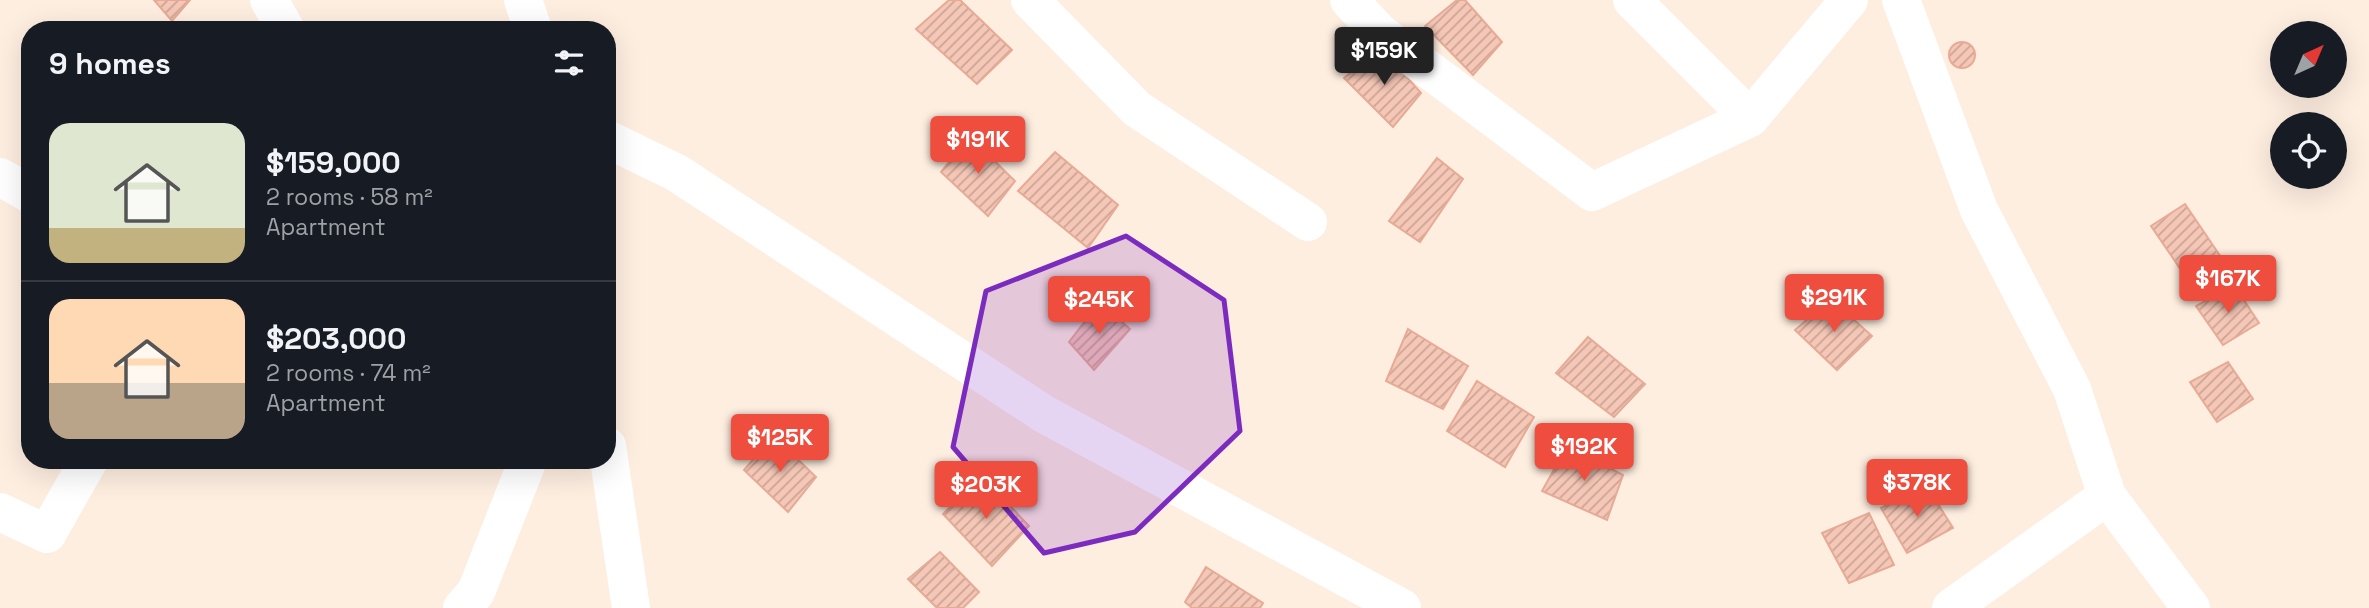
<!DOCTYPE html>
<html lang="en">
<head>
<meta charset="utf-8">
<style>
  body { margin:0; font-family:"Space Grotesk",sans-serif; background:#20242c; color:#f1f3f6; height:100vh; display:flex; flex-direction:column; font-size:26px; white-space:nowrap }
  * { box-sizing:border-box; margin:0 }
  p { font-size:23px; color:#9ea1a6 }
  .icon { flex:none; width:38px; height:38px; fill:none; stroke:currentColor; stroke-width:2; stroke-linecap:round; stroke-linejoin:round }
  .map { position:relative; flex:1; overflow:hidden }
  .details { position:absolute; left:21px; top:21px; width:595px; height:448px; display:flex; flex-direction:column; background:#171b24; border-radius:28px; box-shadow:0 7px 28px #0002 }
  .details>* { flex:none }
  .needle { width:46px; rotate:44deg }
  .fabs { position:absolute; left:2270px; top:21px; display:grid; gap:14px }
  .fabs a { display:grid; place-items:center; width:77px; height:77px; border-radius:50%; background:#171b24; box-shadow:0 7px 28px #0002; font-size:35px }
  .price { position:absolute; translate:-50% -60px; padding:0 16px; border-radius:7px; background:#ef4d3d; color:#fff; font-size:23px; line-height:46px; filter:drop-shadow(0 2px 4px #0008) }
  .price::after { content:''; position:absolute; left:50%; top:42px; width:21px; height:16px; margin-left:-10px; background:inherit; clip-path:polygon(0 0,100% 0,50% 100%) }
  .price.active { background:#222; color:#fff }
  ul { padding:0; list-style:none }
  li { display:flex; align-items:center; gap:21px; height:175px; padding:0 28px }
  li+li { border-top:2px solid #363941 }
  li span { display:grid; place-items:center; flex:none; width:196px; height:140px; border-radius:21px; color:#555 }
  li>.icon { margin-inline-start:auto }
  span .icon { width:84px; height:84px; fill:#fffc; stroke-width:1 }
  li b { font-size:30px }
  h2 { display:flex; justify-content:space-between; align-items:center; height:84px; padding:0 28px; font-size:30px }
  .map>svg:first-child { display:block }
  .building { fill:url(#building-hatch); stroke:#e8aa95; stroke-width:2 }
  .lines { fill:none; stroke-linecap:round; stroke-linejoin:round }
  .minor { stroke:#fff; stroke-width:38 }
  .marked { fill:#7b2cbf; fill-opacity:0.2; stroke:#7b2cbf; stroke-width:5; stroke-linejoin:round }
</style>
</head>
<body>
<div class="map">
<svg width="2369" height="608" viewBox="0 0 2369 608">
  <defs>
    <pattern id="building-hatch" width="6" height="6" patternUnits="userSpaceOnUse" patternTransform="scale(1.75)"><rect width="6" height="6" fill="#f5c7b6"/><path d="M-1 1l2-2M0 6l6-6M5 7l2-2" fill="none" stroke="#cba496"/></pattern>
  </defs>
  <rect width="100%" height="100%" fill="#feeee0"/>
  <g class="building">
    <path d="M154,0H190L172,21Z"/>
    <path d="M949,0H960L1012,50L977,84L916,29Z"/>
    <path d="M1457,0H1465L1502,42L1473,75L1425,26Z"/>
    <circle cx="1962" cy="55" r="13"/>
    <path d="M1381,48L1421,93L1393,127L1344,78Z"/>
    <path d="M970,137L1015,181L988,216L941,172Z"/>
    <path d="M1055,152L1118,205L1088,248L1018,191Z"/>
    <path d="M1437,158L1463,179L1420,242L1389,221Z"/>
    <path d="M2185,204L2227,266L2194,289L2151,226Z"/>
    <path d="M2234,285L2259,323L2223,345L2196,306Z"/>
    <path d="M1831,299L1872,336L1837,370L1795,330Z"/>
    <path d="M1100,302L1130,329L1094,370L1069,342Z"/>
    <path d="M1408,329L1468,366L1443,409L1386,381Z"/>
    <path d="M1588,337L1645,384L1614,417L1556,373Z"/>
    <path d="M2228,362L2253,399L2217,422L2190,382Z"/>
    <path d="M1477,381L1534,417L1505,467L1447,431Z"/>
    <path d="M774,436L816,477L788,512L744,470Z"/>
    <path d="M1567,446L1623,475L1607,520L1542,491Z"/>
    <path d="M982,476L1029,526L992,566L943,514Z"/>
    <path d="M1926,485L1953,528L1907,553L1881,508Z"/>
    <path d="M1869,513L1894,565L1849,583L1822,533Z"/>
    <path d="M940,552L979,592L963,608H937L908,579Z"/>
    <path d="M1206,567L1263,603L1260,608H1192L1185,602Z"/>
  </g>
  <g class="lines">
    <g class="minor">
      <path d="M269,0L286,30"/>
      <path d="M523,0L533,30"/>
      <path d="M1030,0L1137,109L1308,222"/>
      <path d="M1349,0L1380,33L1592,192L1750,118L1849,0"/>
      <path d="M1632,0L1750,118"/>
      <path d="M1901,0L1979,210L2072,389L2107,496L2191,608"/>
      <path d="M607,139L677,173L1044,414L1402,608"/>
      <path d="M0,177L30,194"/>
      <path d="M607,446L631,608"/>
      <path d="M0,512L47,534L89,460"/>
      <path d="M462,608L476,592L528,460"/>
      <path d="M1951,608L2107,496"/>
    </g>
  </g>
  <path class="marked" d="M1126,236L1224,300L1240,431L1135,532L1044,553L953,447L986,291Z"/>
</svg>
<div class="fabs">
<a><svg class="needle" viewBox="-14 -14 28 28"><path d="M0-13l5 13h-10z" fill="#e53935"/><path d="M0 13l5-13h-10z" fill="#9ea1a6"/></svg></a>
<a><svg class="icon" aria-label="locate" viewBox="0 0 24 24"><circle cx="12" cy="12" r="6"/><path d="M12 2v4M12 18v4M2 12h4M18 12h4"/></svg></a>
</div>
<b class="price active" style="left:1384px;top:87px">$159K</b>
<b class="price" style="left:978px;top:176px">$191K</b>
<b class="price" style="left:2228px;top:315px">$167K</b>
<b class="price" style="left:1834px;top:334px">$291K</b>
<b class="price" style="left:1099px;top:336px">$245K</b>
<b class="price" style="left:780px;top:474px">$125K</b>
<b class="price" style="left:1584px;top:483px">$192K</b>
<b class="price" style="left:1917px;top:519px">$378K</b>
<b class="price" style="left:986px;top:521px">$203K</b>
<section class="details">
<h2>9 homes<svg class="icon" aria-label="filters" viewBox="0 0 24 24"><path d="M4 7h16M4 17h16"/><circle cx="9" cy="7" r="2"/><circle cx="15" cy="17" r="2"/></svg></h2>
<ul>
<li><span style="background:linear-gradient(#dfe7d0 75%,#c2b280 0)"><svg class="icon" aria-label="home" viewBox="0 0 24 24"><path d="M3 11l9-7 9 7M6 9v11h12V9"/></svg></span><div><b>$159,000</b><p>2 rooms · 58 m²</p><p>Apartment</p></div></li>
<li><span style="background:linear-gradient(#ffd9b3 60%,#b9a48a 0)"><svg class="icon" aria-label="home" viewBox="0 0 24 24"><path d="M3 11l9-7 9 7M6 9v11h12V9"/></svg></span><div><b>$203,000</b><p>2 rooms · 74 m²</p><p>Apartment</p></div></li>
</ul>
</section>
</div>
</body>
</html>
